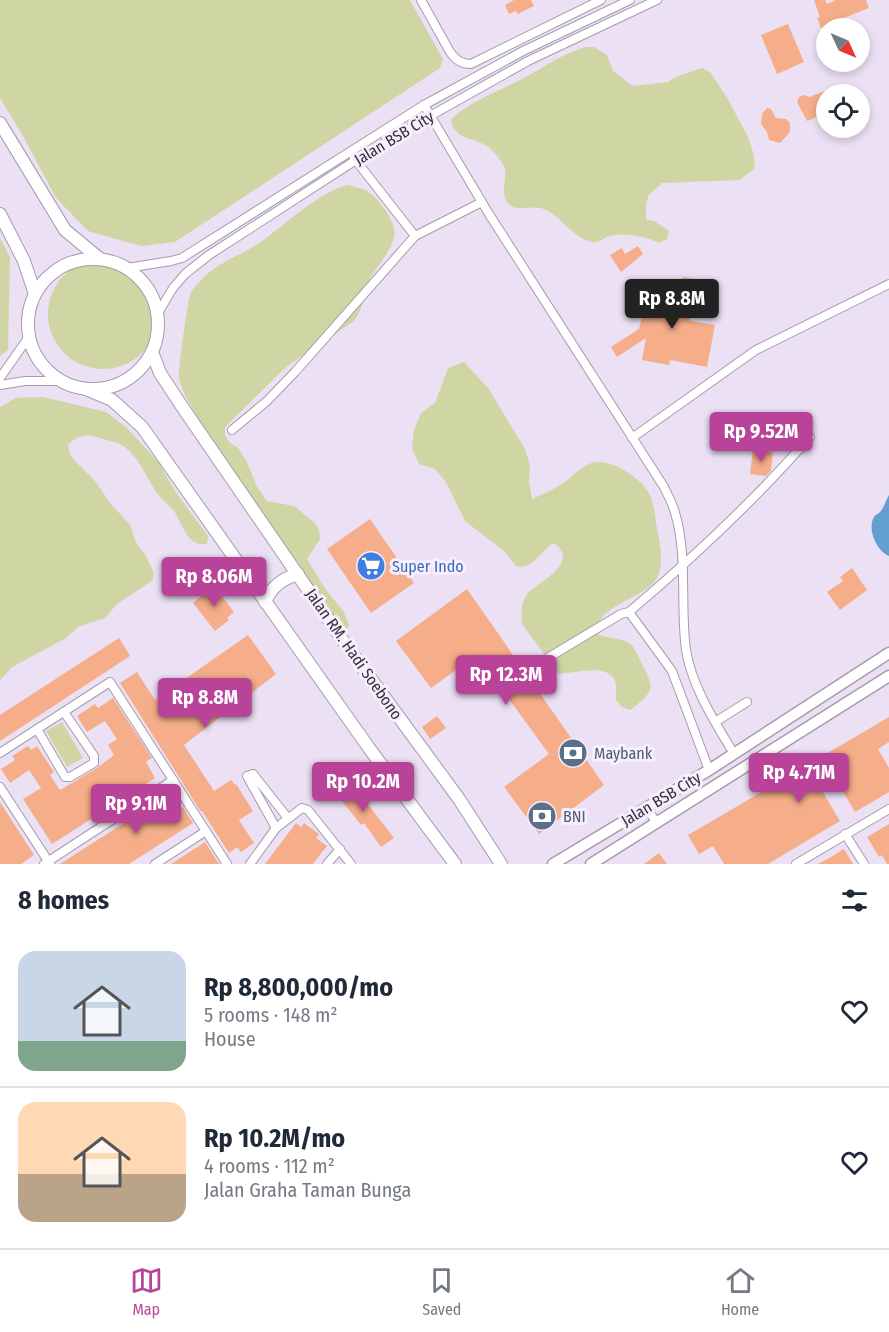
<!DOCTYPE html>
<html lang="en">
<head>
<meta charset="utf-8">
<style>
  body { margin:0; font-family:"Fira Sans Condensed",sans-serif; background:#f6f6f7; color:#1f2937; height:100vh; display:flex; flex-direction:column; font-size:22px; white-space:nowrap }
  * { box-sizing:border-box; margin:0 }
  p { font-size:20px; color:#747a83 }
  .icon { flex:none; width:33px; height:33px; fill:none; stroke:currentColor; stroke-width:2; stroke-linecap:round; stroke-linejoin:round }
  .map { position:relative; height:864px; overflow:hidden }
  .side { display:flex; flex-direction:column; background:#fff; flex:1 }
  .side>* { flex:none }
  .needle { width:39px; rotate:134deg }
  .fabs { position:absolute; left:816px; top:18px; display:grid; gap:12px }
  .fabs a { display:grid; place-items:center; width:54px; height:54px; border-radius:50%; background:#fff; box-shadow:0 3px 9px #0003; font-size:30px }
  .price { position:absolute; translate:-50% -51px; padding:0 14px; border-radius:6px; background:#ba439a; color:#fff; font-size:20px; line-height:39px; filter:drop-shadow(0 2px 3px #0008) }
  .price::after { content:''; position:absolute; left:50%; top:36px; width:18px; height:14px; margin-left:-9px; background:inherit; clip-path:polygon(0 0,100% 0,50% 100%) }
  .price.current { background:#222; color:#fff }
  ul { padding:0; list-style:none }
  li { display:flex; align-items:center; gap:18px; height:150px; padding:0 18px }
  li+li { border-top:2px solid #e0e1e3 }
  li span { display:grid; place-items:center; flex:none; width:168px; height:120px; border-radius:18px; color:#555 }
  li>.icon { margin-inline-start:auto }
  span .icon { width:72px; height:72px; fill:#fffc; stroke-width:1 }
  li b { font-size:26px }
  h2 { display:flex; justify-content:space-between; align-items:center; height:72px; padding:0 18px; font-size:26px }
  .tabs { display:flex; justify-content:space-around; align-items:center; height:84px; border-top:2px solid #e0e1e3; background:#fff; font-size:16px; color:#747a83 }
  .tabs a { display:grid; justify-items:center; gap:3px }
  .tabs .current { color:#ba439a }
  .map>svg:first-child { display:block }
  .green { fill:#cfd5a3 }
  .water { fill:#629fd0 }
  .building { fill:#f5ae89 }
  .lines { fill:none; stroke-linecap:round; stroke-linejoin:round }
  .street-casing { stroke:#a59bad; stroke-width:10 }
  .secondary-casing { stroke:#a59bad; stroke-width:13 }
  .primary-casing { stroke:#a59bad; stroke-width:14 }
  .street { stroke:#fff; stroke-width:8 }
  .secondary { stroke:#fff; stroke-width:10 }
  .primary { stroke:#fff; stroke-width:12 }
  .labels { text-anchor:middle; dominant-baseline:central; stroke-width:6; stroke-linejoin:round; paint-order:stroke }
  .street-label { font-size:16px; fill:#353138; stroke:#f7eefe }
  .shop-label { font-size:16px; fill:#366cbe; stroke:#f7eefe; text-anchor:start }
  .service-label { font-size:16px; fill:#4e5e75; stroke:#f7eefe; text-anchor:start }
</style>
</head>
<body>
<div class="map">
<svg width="889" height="864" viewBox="0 0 889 864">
  <rect width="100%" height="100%" fill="#ebe0f4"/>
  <g class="green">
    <path d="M0,0H410L443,59L440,68L175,242L141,246L88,231L56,198L23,136L0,98Z"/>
    <path d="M586,47H594L607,55L613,71L633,86L668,82L676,77L702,68L710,72L726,96L747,135L753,152L755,168L740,180L662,183L649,195L646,203V220L654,221L669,231L667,239L659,243C646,236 625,232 610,236C604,237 600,243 593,242C573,240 558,211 540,208C530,206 517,212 509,204C499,194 507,180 505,169C503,162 496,155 492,150C479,136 454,143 451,119C472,100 499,91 524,78C547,66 559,55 586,47Z"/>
    <path d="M349,185C354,187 362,188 367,191C378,197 398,224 394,237C391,252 375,268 368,282C361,296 365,308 354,321L286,367L225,427V436L230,443L238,448L247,462L257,487L267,501L294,506L315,523L319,530L320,539L307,559L326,590L344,612L349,625L347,629L336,624L203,427C195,411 183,396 179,378C178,371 188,298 191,292C195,286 201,280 206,275C223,260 247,253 265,239C286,223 324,189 349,185Z"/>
    <path d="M0,238L10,257L8,350L0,356Z"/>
    <circle cx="103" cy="314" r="55"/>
    <path d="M464,362L488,388L525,449L530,465L529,482L532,499C543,494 555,489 565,482C574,475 583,464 595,462C612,461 629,472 640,482C653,494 654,507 656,523C659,540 664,557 659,573C653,597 603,602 598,626C597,629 599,632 599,635C608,638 619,638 627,642C634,645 637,654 640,660C654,688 657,690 630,710L622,707L616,700C616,694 617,686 615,681C609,663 574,673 559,674L522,624C521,615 521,604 526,596C536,582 582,564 554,543C540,550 535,570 516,566L505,552L465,521L446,482L435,469L419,464L412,448L414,430L421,413L435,403L448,368Z"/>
    <path d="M43,397L106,412L127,428L158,462L177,494L208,536L207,544C187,547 183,525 174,511C168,504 160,498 155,490C146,476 140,460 126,448C119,442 109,441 100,438C86,434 79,434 68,445L70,454L75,461L95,481L111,504L130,525L136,542L146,556L154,573L153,580L117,604L105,618L78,627L66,638L12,667L0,680V407L16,398Z"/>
    <path d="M62,722L83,758L67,767L46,731Z"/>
  </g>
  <path class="water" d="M889,495V556C877,551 868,531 873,519C876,513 875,517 880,512C884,508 886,500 889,495Z"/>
  <g class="building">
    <path d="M514,0H531L534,6L518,14L516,11L509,14L505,5Z"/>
    <path d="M814,0H825L827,4L836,0H866L869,8L836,21L839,28H821L817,18L820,17Z"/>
    <path d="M788,24L804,62L777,74L761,35Z"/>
    <path d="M839,86L843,94H826V113L807,121L797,102L799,97L804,95L809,97Z"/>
    <path d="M767,108L771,109L776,118L786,119L790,123V132L780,143L769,140L767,132L761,124L762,114Z"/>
    <path d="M638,246L643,254L621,272L610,255L622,248L625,254Z"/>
    <path d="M683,277L695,279L693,287L696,288L690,321L715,325L707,367L670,360L669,365L642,360L646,338L617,357L611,347L639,329L643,312L658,315L665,282L681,285Z"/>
    <path d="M753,449L773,452L771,471L766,476L750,474Z"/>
    <path d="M370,519L414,583L371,613L327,549Z"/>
    <path d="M852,568L867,590L840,610L827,592L843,581L840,577Z"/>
    <path d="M214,586L234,612L227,618L229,620L215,631L193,603Z"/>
    <path d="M467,589L604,785L539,834L504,787L549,754L477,655L431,688L396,641Z"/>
    <path d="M248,635L276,674L184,745L214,791L231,780L235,785L236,784L253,811L239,820L254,843L241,852L237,847L229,853L202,811L201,812L120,683L137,672L155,700Z"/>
    <path d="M119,638L130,656L0,741V715Z"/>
    <path d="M113,698L152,758L146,762L155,778L52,844L23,799L41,788L29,770L10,783L1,769L15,760L12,756L28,746L31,750L37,746L54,772L50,775L60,790L97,768L114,755L108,745L117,739L105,721L87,732L77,716L95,704L98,708Z"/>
    <path d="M437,716L446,728L430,739L422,727Z"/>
    <path d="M889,717V742L878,749L889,768V792L855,812L833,775L818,784L840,821L768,864H724L713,846L699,854L688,835Z"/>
    <path d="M349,780L394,838L381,847L364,823L361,825L334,791Z"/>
    <path d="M171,793L181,809L183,807L193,823L129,864H60Z"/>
    <path d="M0,802L34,855L21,864H0Z"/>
    <path d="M296,823L301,827L304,823L319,834L316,838L327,846L322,852L313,864H265Z"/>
    <path d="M889,824V864H887L882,855L879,857L867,837Z"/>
    <path d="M205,842L219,864H171L185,855Z"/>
    <path d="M844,849L853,864H818L831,857Z"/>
    <path d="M659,853L667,864H644Z"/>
  </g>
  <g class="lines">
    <g class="street-casing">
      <g id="street">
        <path d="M421,0L450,52C456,60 461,64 471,64L601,0"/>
        <path d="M424,105L489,214L664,487C668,496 673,504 675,513C688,554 680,607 686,650C692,687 715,722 734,754"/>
        <path d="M354,158L415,236L482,202"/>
        <path d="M127,268L171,261L182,258L424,105L523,51L630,0"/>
        <path d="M158,313L173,288L185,274L209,255L356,160L430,116L528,61L657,0"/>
        <path d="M0,378L28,338"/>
        <path d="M0,385L25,381H62"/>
        <path d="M232,430L267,401L295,372L415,236"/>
        <path d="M632,438L756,350L889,284"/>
        <path d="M629,612L672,671L709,770"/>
        <path d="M531,668L621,614L629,612C693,558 755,500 810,437"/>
        <path d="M715,722L747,702"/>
        <path d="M37,729L65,777H70L94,763V756L64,712"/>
        <path d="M0,753L110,682L227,864"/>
        <path d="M0,787L50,864"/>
        <path d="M646,807L657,823"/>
        <path d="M276,828L247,776L253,774L287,817"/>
        <path d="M845,834L864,864"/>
        <path d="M44,864L173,780"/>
        <path d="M155,864L206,831"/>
        <path d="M250,864L276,828L302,808L308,810L351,864"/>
        <path d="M327,864L340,849"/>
        <path d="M796,864L889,809"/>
      </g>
    </g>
    <g class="secondary-casing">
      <g id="secondary">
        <path d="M553,864L709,770L889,653"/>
        <path d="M591,864L889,676"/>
      </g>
    </g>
    <g class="primary-casing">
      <g id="primary">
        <path d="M0,123L65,230L100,259"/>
        <path d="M0,214L24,261L35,294"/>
        <circle cx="93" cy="324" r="65"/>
        <path d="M152,352L160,373L183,408L346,645L459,799L501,864"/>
        <path d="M86,389L112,400L142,427L369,748L455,864"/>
        <path d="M265,602C272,586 282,579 298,574"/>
      </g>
    </g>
    <use href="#street" class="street"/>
    <use href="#secondary" class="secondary"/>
    <use href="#primary" class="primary"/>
  </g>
  <defs>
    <g id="supermarket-disc" transform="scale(1.5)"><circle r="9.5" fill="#3f7fe0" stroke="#f7eefe"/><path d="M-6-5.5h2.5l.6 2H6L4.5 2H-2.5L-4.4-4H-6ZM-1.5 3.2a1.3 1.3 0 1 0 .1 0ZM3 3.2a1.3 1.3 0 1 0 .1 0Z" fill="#fff"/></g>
    <g id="bank-disc" transform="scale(1.5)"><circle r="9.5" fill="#5c6f8a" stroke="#f7eefe"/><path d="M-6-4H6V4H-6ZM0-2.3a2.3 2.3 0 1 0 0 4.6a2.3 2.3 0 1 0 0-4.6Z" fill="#fff"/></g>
  </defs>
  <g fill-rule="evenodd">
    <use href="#supermarket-disc" x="371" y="566"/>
    <use href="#bank-disc" x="573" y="753"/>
    <use href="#bank-disc" x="542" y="816"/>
  </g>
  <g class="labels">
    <g class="street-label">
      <text transform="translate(394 138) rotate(-31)">Jalan BSB City</text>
      <text transform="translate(354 654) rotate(55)">Jalan RM. Hadi Soebono</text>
      <text transform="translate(661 799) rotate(-31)">Jalan BSB City</text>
    </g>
    <g class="shop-label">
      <text x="392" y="566">Super Indo</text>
    </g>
    <g class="service-label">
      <text x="594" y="753">Maybank</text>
      <text x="563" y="816">BNI</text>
    </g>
  </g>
</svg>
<div class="fabs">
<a><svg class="needle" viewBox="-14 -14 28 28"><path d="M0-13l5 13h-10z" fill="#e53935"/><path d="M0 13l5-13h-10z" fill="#747a83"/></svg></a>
<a><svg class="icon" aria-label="locate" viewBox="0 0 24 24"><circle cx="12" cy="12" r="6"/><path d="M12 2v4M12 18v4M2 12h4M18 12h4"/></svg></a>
</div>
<b class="price current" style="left:672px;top:330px">Rp 8.8M</b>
<b class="price" style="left:761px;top:463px">Rp 9.52M</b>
<b class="price" style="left:214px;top:608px">Rp 8.06M</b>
<b class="price" style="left:506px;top:706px">Rp 12.3M</b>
<b class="price" style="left:205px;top:729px">Rp 8.8M</b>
<b class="price" style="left:799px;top:804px">Rp 4.71M</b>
<b class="price" style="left:363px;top:813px">Rp 10.2M</b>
<b class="price" style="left:136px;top:835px">Rp 9.1M</b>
</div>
<section class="side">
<h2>8 homes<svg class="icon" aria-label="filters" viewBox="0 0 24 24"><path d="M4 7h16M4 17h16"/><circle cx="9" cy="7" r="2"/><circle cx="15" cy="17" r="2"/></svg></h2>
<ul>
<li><span style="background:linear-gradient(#c9d6e8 75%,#7fa58c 0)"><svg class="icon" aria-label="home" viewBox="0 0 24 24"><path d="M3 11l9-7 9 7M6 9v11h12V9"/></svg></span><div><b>Rp 8,800,000/mo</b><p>5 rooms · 148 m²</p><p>House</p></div><svg class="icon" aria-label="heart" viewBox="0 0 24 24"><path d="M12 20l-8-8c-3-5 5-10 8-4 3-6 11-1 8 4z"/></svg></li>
<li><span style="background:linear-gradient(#ffd9b3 60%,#b9a48a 0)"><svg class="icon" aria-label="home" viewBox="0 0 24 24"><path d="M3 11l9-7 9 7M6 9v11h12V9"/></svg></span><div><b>Rp 10.2M/mo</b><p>4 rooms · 112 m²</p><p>Jalan Graha Taman Bunga</p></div><svg class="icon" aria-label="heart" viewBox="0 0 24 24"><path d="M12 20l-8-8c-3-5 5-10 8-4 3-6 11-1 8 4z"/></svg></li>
</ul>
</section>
<nav class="tabs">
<a class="current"><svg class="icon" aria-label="map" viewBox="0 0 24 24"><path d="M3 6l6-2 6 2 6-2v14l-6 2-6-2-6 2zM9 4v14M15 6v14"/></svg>Map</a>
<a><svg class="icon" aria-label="saved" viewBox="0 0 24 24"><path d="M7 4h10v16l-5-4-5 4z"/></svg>Saved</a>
<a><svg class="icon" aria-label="home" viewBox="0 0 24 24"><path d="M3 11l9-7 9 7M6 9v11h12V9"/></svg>Home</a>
</nav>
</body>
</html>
